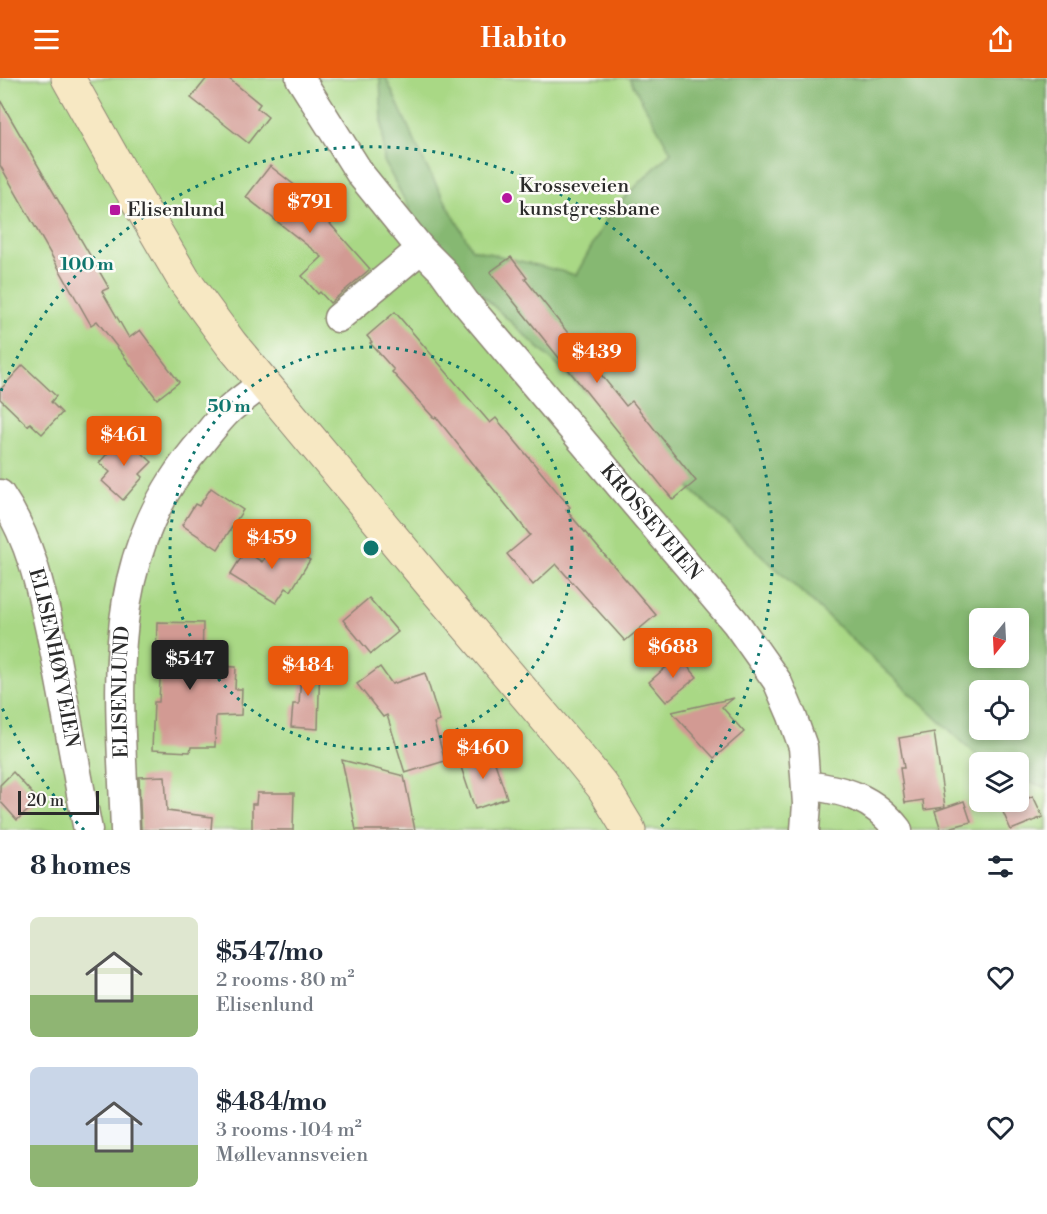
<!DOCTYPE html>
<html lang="en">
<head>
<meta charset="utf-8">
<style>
  body { margin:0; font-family:"Libre Bodoni",serif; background:#f6f6f7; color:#1f2937; height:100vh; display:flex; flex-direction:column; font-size:22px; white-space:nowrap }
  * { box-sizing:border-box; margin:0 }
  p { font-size:20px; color:#747a83 }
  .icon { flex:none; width:33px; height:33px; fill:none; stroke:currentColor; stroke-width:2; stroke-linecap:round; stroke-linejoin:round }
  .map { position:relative; height:752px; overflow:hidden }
  .sheet { display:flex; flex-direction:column; background:#fff; flex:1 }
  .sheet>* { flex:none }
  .needle { width:39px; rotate:198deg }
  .buttons { position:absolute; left:969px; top:530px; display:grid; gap:12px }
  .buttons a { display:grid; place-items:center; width:60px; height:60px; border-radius:9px; background:#fff; box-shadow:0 3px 9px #0003; font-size:30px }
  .scale { position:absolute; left:18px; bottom:15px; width:81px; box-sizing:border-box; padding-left:6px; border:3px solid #2b2b2b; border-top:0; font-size:16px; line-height:21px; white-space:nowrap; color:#2b2b2b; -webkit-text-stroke:4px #fdfcf7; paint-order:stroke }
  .price { position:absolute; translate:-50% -51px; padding:0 14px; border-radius:6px; background:#ea580c; color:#fff; font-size:20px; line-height:39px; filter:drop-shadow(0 2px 3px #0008) }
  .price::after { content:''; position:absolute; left:50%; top:36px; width:18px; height:14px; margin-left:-9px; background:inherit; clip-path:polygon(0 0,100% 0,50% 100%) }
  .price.current { background:#222; color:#fff }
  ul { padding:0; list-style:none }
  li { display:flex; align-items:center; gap:18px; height:150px; padding:0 30px }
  li span { display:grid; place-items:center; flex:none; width:168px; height:120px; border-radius:9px; color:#555 }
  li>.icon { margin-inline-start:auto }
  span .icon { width:72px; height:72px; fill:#fffc; stroke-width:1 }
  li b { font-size:26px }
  h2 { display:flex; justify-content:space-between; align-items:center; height:72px; padding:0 30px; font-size:26px }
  header { display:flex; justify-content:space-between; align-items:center; height:78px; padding:0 30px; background:#ea580c; color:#fff; font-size:27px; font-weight:600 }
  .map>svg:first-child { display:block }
  .green { fill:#a9d885; stroke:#6a8258; stroke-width:1.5; fill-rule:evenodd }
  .forest { fill:#86b872; stroke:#58724e; stroke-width:1.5; fill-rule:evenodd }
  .building { fill:#d29a93 }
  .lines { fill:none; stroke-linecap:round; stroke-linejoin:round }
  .street-casing { stroke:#8d8473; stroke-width:31 }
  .secondary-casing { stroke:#8d8473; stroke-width:35 }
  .street { stroke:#fff; stroke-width:28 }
  .secondary { stroke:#f7e8c3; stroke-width:33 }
  .ring { fill:none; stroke:#0f766e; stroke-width:3; stroke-dasharray:3 6 }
  .poi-dot { fill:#b5179e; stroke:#fdfcf7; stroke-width:2 }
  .labels { text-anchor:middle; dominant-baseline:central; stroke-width:5; stroke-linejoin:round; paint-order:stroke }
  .poi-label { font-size:20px; fill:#2b2b2b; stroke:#fdfcf7; text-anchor:start }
  .street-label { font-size:20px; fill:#2b2b2b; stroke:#fdfcf7 }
  .centre { fill:#0f766e; stroke:#fdfcf7; stroke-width:3 }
  .ring-label { font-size:18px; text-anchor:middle; font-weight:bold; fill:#0f766e; stroke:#fdfcf7; stroke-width:5; stroke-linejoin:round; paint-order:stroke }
</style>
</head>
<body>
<header><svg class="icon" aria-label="menu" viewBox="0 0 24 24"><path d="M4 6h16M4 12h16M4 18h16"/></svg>Habito<svg class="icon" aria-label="share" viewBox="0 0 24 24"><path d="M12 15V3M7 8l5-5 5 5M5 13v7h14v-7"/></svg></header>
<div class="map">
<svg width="1047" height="752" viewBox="0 0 1047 752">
  <rect width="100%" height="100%" fill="#fdfcf7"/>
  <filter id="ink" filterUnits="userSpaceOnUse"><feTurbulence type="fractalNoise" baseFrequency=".0167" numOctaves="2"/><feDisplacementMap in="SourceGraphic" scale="12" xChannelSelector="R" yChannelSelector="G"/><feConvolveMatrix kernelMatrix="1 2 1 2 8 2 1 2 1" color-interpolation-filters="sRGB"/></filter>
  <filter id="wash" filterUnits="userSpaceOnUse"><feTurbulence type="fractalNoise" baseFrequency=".008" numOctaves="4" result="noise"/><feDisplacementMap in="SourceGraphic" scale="24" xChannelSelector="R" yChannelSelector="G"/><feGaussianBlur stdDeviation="1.35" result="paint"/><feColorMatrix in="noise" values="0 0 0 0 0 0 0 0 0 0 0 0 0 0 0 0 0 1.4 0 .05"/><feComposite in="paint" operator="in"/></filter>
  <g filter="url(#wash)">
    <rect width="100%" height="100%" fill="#efdcbb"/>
    <path class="green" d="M0,0H1047V752H0ZM980,540H1018V579H980ZM980,612H1018V651H980ZM980,684H1018V723H980Z"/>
    <path class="forest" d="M380,0H386L426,88L472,171L576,197L611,133L671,74L629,0H1047V710L1019,700L1018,684H984L429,168L384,83ZM980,540H1018V579H980ZM980,612H1018V651H980Z"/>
    <g id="blocks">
      <g class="building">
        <path d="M207,0H228L260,26L257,30L268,39L248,65L191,20Z"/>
        <path d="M0,22L109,210L102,213L129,260L140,252L179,304L157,321L97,243L91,247L0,87Z"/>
        <path d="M270,88L315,123L312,128L324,139L370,191L330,225L320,214L318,216L302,198L322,179L246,119Z"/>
        <path d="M511,179L527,200L525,201L626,328L632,323L696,403L673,422L490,194Z"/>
        <path d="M395,234L490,345L496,340L570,429L566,432L656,537L625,563L556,486L533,507L507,476L530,457L436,339L434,340L392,294L394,292L370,265L372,264L367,258Z"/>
        <path d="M23,287L56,318L51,324L62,335L42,356L30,345L28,348L0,321V312Z"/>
        <path d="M123,358L152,384L140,396L143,399L123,422L102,403L110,394L99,385Z"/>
        <path d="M211,410L243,432L218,471L182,447L195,426L199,428Z"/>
        <path d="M278,459L308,477L306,480L310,482L291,513L286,510L276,525L230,497L245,473L262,484Z"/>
        <path d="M369,520L398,554L371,576L343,542Z"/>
        <path d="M157,544L203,545L202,587L236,589L235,611H242L241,637L216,638L215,669H191L190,674L152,672L154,624H159L161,581H156Z"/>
        <path d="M679,578L697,599L666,624L649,604Z"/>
        <path d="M302,581L320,582L318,651L291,649L293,626H299Z"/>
        <path d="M380,589L392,606L425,595L440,643L434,645L445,683L405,695L387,637L383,639L357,606Z"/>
        <path d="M734,620L722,629L744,654L714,680L672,634Z"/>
        <path d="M934,654L945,729L924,732L923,722L905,725L900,690H904L899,660Z"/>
        <path d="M491,673L507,720L475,731L459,683Z"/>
        <path d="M342,682L404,698L415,752H356Z"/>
        <path d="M13,694L39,723L17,742L0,723V707Z"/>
        <path d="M165,698L167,733L212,739L211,752H141L139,699Z"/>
        <path d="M257,715H294L293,752H252V726H256Z"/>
        <path d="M1033,718L1043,739L1011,752L1002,732Z"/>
        <path d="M964,723L971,744L941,752L935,733Z"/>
      </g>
    </g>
  </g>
  <g filter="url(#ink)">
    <use href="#blocks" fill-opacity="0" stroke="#8d8473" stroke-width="1.5"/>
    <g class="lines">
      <g class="street-casing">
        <g id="street">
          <path id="s1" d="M300,0L361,97L421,171L442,192L465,224L736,545L777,603L792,638L803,669L807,726L805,752"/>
          <path d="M338,240L421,171"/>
          <path id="s2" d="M0,416C32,463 42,516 54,571C66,631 76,692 88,752"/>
          <path d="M806,707C845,712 873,719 898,752"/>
          <path id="s3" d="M125,752C120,607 100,480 203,362C212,351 220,340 230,331C240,322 252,314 263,305"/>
        </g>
      </g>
      <g class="secondary-casing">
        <path id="secondary" d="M68,0L123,98L184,202L231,266L432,507L577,677L603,709L629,752"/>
      </g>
      <use href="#street" class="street"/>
      <use href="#secondary" class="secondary"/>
    </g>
  </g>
  <g class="ring">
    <circle cx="371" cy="470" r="201"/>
    <path d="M84 752A402 402 0 0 1 1 627M1 313A402 402 0 1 1 658 752"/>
  </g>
  <g class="poi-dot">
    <circle cx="507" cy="120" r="6"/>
    <rect x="109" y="126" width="12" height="12" rx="3"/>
  </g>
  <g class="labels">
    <g class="poi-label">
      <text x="519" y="108">Krosseveien<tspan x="519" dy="23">kunstgressbane</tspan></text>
      <text x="127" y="132">Elisenlund</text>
    </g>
    <g class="street-label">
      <text stroke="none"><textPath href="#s1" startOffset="567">KROSSEVEIEN</textPath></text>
      <text stroke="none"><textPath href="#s2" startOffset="174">ELISENHØYVEIEN</textPath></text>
      <text stroke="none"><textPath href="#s3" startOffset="138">ELISENLUND</textPath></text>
    </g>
  </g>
  <circle cx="371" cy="470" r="9" class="centre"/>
  <g class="ring-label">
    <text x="87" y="192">100 m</text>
    <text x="229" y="334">50 m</text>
  </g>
</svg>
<div class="buttons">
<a><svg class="needle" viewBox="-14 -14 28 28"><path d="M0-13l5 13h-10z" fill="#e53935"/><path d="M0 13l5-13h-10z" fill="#747a83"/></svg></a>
<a><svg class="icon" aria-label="locate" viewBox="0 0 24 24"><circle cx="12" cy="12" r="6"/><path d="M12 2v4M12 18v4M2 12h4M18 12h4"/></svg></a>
<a><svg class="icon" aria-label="layers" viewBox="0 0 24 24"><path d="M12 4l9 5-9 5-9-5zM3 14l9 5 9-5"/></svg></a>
</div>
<div class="scale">20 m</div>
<b class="price" style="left:310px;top:156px">$791</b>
<b class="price" style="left:597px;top:306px">$439</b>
<b class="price" style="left:124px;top:389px">$461</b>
<b class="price" style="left:272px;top:492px">$459</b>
<b class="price" style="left:673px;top:601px">$688</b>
<b class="price current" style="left:190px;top:613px">$547</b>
<b class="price" style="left:308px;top:619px">$484</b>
<b class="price" style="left:483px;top:702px">$460</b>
</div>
<section class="sheet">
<h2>8 homes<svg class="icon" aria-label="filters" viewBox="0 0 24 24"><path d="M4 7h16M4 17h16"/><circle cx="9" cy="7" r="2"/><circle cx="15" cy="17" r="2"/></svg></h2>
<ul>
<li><span style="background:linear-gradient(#dfe7d0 65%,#8fb573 0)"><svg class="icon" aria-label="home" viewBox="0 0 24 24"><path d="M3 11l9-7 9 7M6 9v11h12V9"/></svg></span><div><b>$547/mo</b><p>2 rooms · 80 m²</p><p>Elisenlund</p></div><svg class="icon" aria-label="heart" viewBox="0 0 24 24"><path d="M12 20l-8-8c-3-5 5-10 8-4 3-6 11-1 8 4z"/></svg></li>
<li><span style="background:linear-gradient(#c9d6e8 65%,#8fb573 0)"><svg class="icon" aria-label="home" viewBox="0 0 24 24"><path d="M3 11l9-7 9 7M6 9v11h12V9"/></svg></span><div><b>$484/mo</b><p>3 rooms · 104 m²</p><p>Møllevannsveien</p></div><svg class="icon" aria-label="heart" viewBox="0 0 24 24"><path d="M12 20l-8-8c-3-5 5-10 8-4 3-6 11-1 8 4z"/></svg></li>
</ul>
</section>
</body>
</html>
